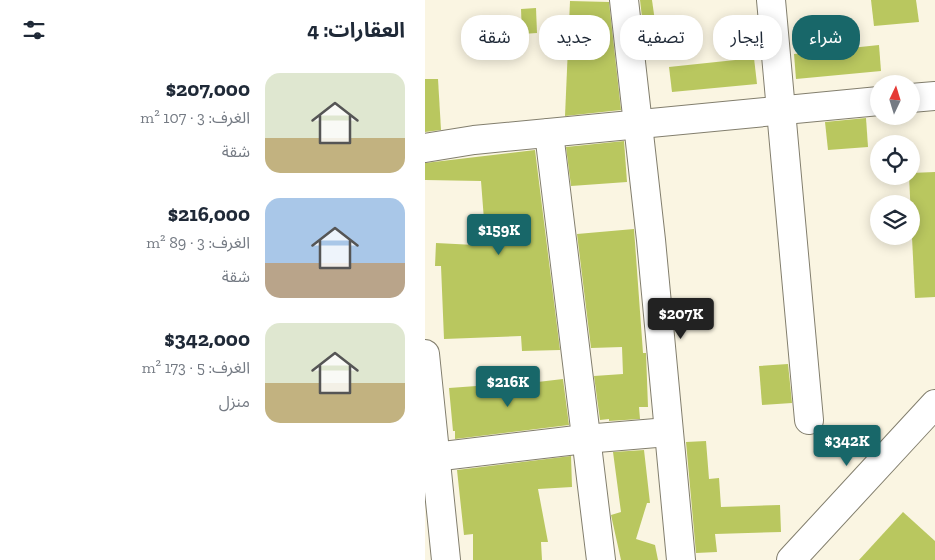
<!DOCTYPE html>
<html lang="ar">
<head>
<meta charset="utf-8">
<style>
  body { margin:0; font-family:"Zilla Slab","Noto Sans Arabic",serif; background:#f6f6f7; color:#1f2937; direction:rtl; height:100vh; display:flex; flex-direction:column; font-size:19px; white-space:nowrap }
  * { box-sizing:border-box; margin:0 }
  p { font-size:16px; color:#747a83 }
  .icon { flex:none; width:28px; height:28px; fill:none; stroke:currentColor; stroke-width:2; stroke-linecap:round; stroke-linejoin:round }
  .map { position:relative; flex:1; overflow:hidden; direction:ltr }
  .side { display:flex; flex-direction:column; background:#fff; width:425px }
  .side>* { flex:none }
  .hud { position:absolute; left:15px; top:15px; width:420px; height:45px; direction:rtl; display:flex; gap:10px }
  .needle { width:32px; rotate:4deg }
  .tools { position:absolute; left:445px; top:75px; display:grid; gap:10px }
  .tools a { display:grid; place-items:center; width:50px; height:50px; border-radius:50%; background:#fff; box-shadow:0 2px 12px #0003; font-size:25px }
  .price { position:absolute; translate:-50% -42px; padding:0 11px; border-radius:5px; background:#186769; color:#fff; font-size:16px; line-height:32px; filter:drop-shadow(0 1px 2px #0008) }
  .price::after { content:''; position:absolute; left:50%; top:30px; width:15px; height:11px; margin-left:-8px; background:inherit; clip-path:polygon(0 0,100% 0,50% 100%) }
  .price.on { background:#222; color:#fff }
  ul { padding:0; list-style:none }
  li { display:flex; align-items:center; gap:15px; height:125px; padding:0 20px }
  li span { display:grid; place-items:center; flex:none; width:140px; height:100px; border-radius:15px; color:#555 }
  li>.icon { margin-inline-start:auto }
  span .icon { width:60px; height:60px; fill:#fffc; stroke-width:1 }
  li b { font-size:21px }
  h2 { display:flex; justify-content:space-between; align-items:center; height:60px; padding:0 20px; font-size:21px }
  .chip { padding:0 18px; border-radius:20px; background:#fff; box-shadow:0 2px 12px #0003; font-size:18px; line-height:45px }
  .chip.on { background:#186769; color:#fff }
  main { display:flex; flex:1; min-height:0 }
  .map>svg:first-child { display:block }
  .building { fill:#b9c75f }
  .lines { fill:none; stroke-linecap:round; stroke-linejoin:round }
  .minor-casing { stroke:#827e6d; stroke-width:30 }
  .minor { stroke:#fff; stroke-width:28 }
</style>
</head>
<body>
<main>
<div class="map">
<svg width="510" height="560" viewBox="0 0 510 560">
  <rect width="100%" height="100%" fill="#faf5e2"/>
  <g class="building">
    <path d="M215,0H227L234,50L221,52Z"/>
    <path d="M446,0H491L494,22L449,26Z"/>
    <path d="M145,1L184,2L196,110L140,116Z"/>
    <path d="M111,8L112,33L97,34L96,9Z"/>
    <path d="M454,45L456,71L371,79L369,54Z"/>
    <path d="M329,58L332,84L247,92L244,67Z"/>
    <path d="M0,79H13L16,130L0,132Z"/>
    <path d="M441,118L443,147L403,150L400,122Z"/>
    <path d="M199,141L202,182L146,186L141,147Z"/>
    <path d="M110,150L135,350L97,351L96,336L19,339L16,266H10L11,243L50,245L48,221L59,220L56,181L0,180V163Z"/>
    <path d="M510,172V297L490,298L484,176L486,173Z"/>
    <path d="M209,229L218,353H221L223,407H214L215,419L184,421V419L175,420L169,376L198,374L197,347L166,348L152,234Z"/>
    <path d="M363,364L367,403L337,405L334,366Z"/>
    <path d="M138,379L144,425L30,439V431H28L24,388L79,384V386Z"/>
    <path d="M281,441L284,479L294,478L296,507L355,505L356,532L290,534L292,552L271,553L261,442Z"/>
    <path d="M219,450L225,503H222L211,539L230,545L233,560H196L186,515L196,512L188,452Z"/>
    <path d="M146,456L147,487L113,489L123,542H116L117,560H48V534L39,535L32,470Z"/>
    <path d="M478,512L510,541V560H434Z"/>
  </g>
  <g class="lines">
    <g class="minor-casing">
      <g id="minor">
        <path d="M199,0L226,240L256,560"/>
        <path d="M346,0L384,420"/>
        <path d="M486,98L510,96"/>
        <path d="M124,133L176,560"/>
        <path d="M0,148L49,140L454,101"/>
        <path d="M0,354L21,560"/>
        <path d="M0,458L160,439L243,432"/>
        <path d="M366,560L510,404"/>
      </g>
    </g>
    <use href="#minor" class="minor"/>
  </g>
</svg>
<div class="tools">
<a><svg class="needle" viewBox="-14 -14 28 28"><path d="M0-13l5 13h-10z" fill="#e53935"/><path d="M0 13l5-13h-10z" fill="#747a83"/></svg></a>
<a><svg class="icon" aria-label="locate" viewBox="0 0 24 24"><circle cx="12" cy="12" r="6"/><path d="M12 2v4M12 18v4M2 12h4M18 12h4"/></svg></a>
<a><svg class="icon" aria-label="layers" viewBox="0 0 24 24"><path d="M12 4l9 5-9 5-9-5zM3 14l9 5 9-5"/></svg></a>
</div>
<b class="price" style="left:74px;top:256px">$159K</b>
<b class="price on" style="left:256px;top:340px">$207K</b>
<b class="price" style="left:83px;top:408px">$216K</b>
<b class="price" style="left:422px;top:467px">$342K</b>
<div class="hud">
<a class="chip on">شراء</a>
<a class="chip">إيجار</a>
<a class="chip">تصفية</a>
<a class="chip">جديد</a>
<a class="chip">شقة</a>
</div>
</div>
<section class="side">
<h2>العقارات: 4<svg class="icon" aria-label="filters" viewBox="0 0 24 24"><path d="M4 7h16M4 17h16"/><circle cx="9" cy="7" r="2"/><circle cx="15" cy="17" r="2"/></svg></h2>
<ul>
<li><span style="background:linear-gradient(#dfe7d0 65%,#c2b280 0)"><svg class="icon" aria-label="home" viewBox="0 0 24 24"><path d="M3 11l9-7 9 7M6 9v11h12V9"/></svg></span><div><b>$207,000</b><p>الغرف: 3 · 107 m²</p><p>شقة</p></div></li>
<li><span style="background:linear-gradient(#a9c7e8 65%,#b9a48a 0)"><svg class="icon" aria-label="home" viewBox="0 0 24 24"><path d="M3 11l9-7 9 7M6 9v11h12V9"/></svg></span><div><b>$216,000</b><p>الغرف: 3 · 89 m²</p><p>شقة</p></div></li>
<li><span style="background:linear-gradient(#dfe7d0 60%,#c2b280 0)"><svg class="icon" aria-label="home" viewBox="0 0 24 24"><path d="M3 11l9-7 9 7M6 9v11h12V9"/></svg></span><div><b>$342,000</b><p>الغرف: 5 · 173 m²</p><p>منزل</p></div></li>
</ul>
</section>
</main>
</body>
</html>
